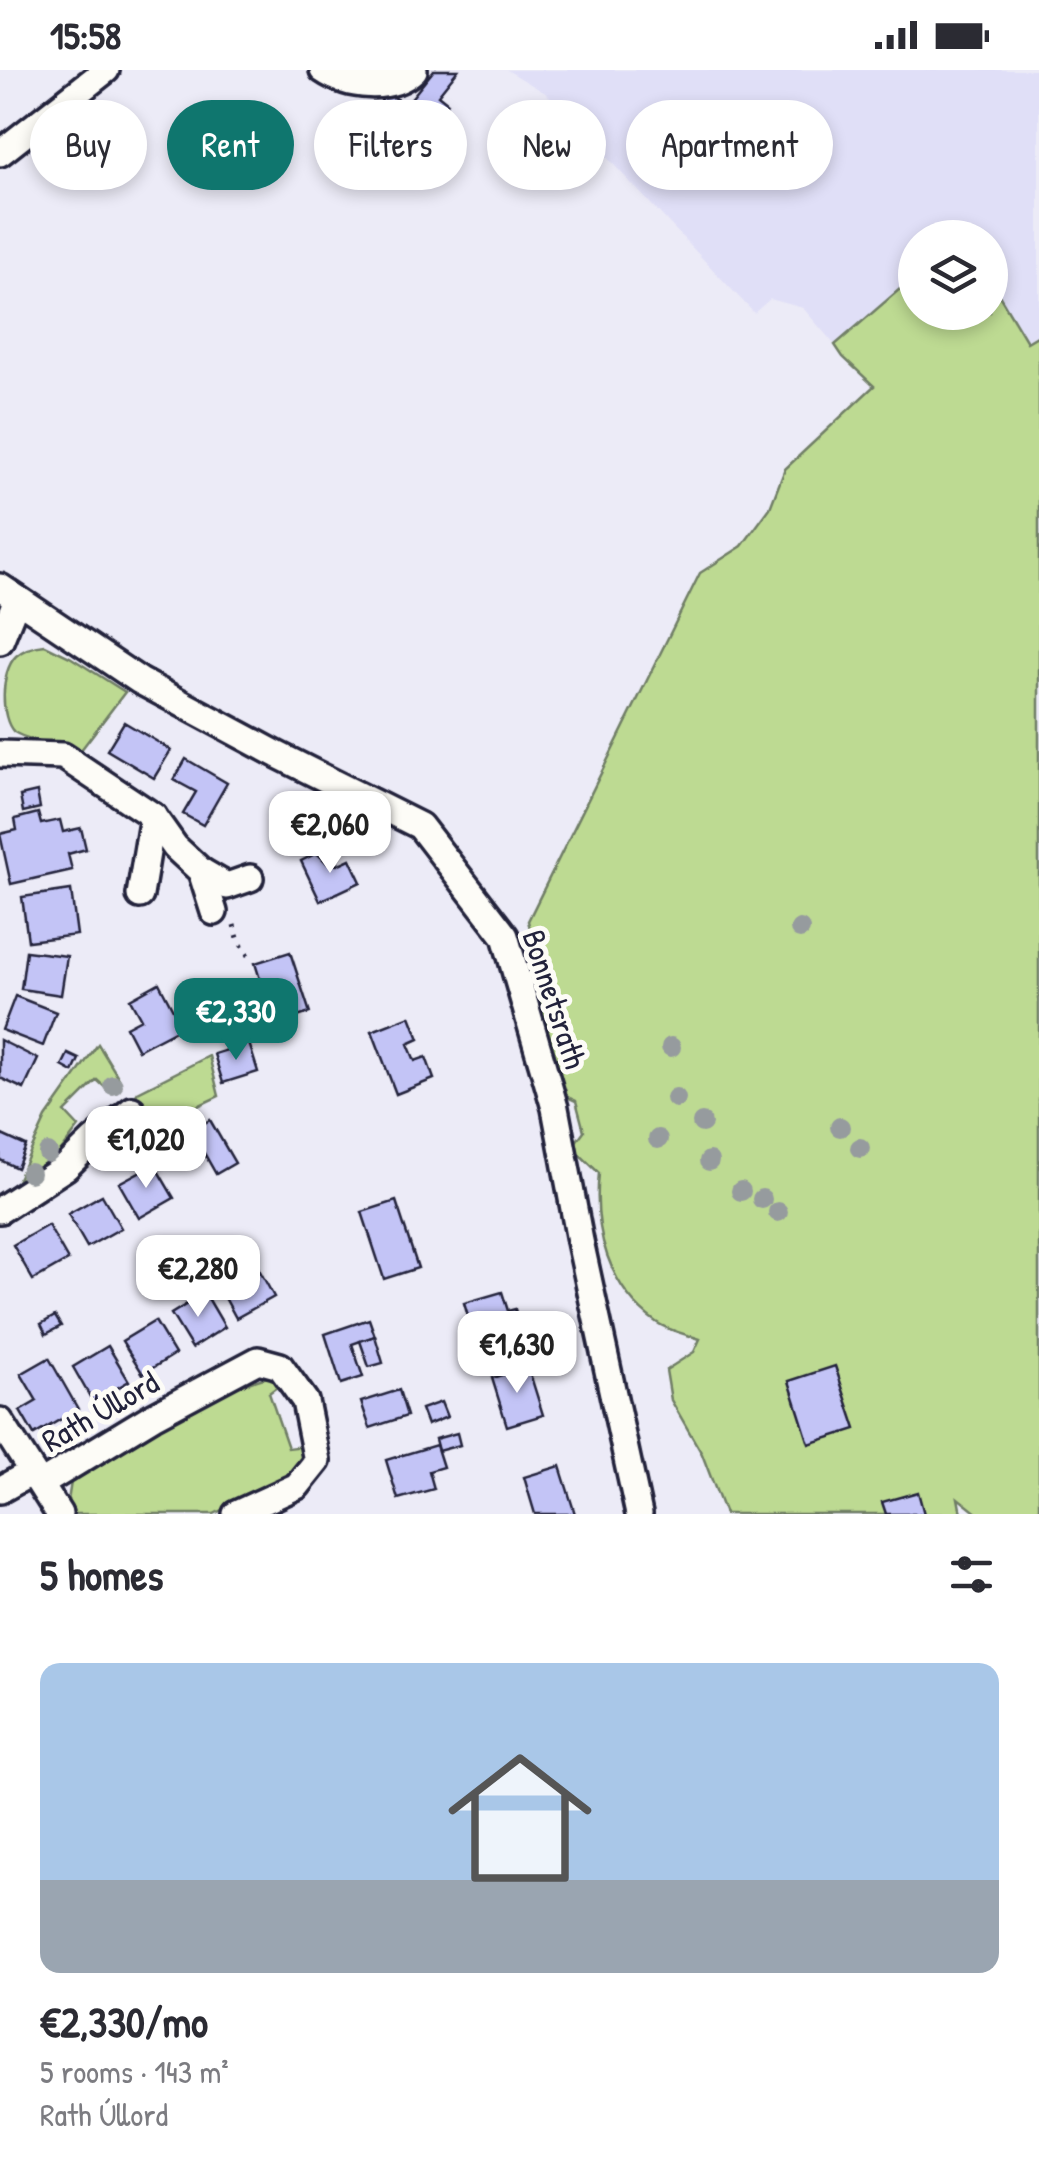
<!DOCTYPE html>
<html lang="en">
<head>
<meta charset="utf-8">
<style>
  body { margin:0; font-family:"Patrick Hand",sans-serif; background:#f7f7f7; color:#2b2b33; height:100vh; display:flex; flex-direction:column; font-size:38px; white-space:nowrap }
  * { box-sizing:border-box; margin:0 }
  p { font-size:32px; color:#7c7c81 }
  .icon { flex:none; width:55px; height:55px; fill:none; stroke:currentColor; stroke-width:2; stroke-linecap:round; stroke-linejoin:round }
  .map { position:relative; height:1444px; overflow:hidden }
  .side { display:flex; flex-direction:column; background:#fff; flex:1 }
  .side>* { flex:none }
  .top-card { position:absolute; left:30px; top:30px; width:980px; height:90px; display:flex; gap:20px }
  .fabs { position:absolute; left:898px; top:150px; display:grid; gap:20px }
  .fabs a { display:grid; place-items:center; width:110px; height:110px; border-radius:50%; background:#fff; box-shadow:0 5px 15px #0003; font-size:50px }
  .price { position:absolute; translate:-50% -85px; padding:0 22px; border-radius:20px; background:#fff; color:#222; font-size:32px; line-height:65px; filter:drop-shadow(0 2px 5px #0008) }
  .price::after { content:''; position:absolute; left:50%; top:60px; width:30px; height:22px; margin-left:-15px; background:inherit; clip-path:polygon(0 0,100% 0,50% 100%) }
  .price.selected { background:#0f766e; color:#fff }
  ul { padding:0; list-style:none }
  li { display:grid; align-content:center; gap:20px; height:530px; padding:0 40px }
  li span { display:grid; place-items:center; height:310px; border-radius:20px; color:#555 }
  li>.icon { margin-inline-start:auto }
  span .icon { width:180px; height:180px; fill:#fffc; stroke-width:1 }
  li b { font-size:42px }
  h2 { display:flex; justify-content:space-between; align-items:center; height:120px; padding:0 40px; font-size:42px }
  .tag { padding:0 35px; border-radius:45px; background:#fff; box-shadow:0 5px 15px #0003; font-size:35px; line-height:90px }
  .tag.selected { background:#0f766e; color:#fff }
  .status { display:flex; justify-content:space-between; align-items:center; height:70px; padding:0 50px; background:#fff; direction:ltr }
  .status svg { height:28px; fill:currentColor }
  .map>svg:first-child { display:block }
  .built { fill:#e0dff7 }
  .green { fill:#bdda92; stroke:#707e66; stroke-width:2.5 }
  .building { fill:#c3c4f6; stroke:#22223b; stroke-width:2.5 }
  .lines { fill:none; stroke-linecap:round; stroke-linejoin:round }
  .minor-casing { stroke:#22223b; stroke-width:32 }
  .path { stroke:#22223b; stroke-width:5; stroke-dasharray:2.5 8; stroke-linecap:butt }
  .minor { stroke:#fdfcf7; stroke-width:25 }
  .tree { fill:#969b9e }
  .labels { text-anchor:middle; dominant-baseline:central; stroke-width:10; stroke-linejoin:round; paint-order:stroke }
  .street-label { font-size:32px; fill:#22223b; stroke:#fdfcf7 }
</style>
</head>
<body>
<div class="status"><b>15:58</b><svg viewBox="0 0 49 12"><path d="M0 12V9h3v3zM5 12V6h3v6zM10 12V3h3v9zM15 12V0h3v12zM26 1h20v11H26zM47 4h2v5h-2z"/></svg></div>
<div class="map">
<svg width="1039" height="1444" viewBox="0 0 1039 1444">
  <rect width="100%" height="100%" fill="#ecebf7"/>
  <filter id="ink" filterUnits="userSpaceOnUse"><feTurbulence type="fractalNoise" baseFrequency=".01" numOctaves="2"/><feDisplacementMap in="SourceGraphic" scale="20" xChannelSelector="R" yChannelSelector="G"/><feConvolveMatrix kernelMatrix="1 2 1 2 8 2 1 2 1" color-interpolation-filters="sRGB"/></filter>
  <g filter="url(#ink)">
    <path class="built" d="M507,0H1039V265L1028,272L990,210V168L964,167L963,165L960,168H915V206L835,275L803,238L770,229L754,243L547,24Z"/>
    <g class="green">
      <path d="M915,206V242H990V210L1027,272L1039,265V1444H978L958,1428L961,1444H725L702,1384L671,1330L666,1300L694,1282L700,1269C686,1264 668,1261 656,1252C608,1218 593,1159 599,1103L572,1077L584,1061L576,1031L565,1026L528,887L533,869L528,851L700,503L742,476L770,438L785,399L874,316L843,287L835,275Z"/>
      <path d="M45,575L70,587L125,622L81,680C60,671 34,674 14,662C0,648 0,602 16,586C24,579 35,576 45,575Z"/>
      <path d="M98,974L120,1010V1015L111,1023L97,1010L65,1042L79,1057L58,1085L11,1124L46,1048Z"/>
      <path d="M209,986L219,1026L162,1053L150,1040L143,1044L133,1030L138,1022Z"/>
      <path d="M271,1306L281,1314L269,1323L288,1378L304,1376V1393L292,1407L254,1423L214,1444H74L68,1431L71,1412C97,1394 124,1379 151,1363C189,1340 228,1317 271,1306Z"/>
    </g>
    <g class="building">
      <path d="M434,0H458L438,25L448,33L430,56L438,62L429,74L379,34L388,22L405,36Z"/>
      <path d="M124,652L171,680L154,708L107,680Z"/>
      <path d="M186,689L227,713L203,755L183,744L196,722L174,710Z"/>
      <path d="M37,722L40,738L23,742L20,726Z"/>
      <path d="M294,734L335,757L324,776L314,770L310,776L290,764L294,758L283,752Z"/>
      <path d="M38,743L41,754L60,750L63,762L81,758L86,779L68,784L72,800L11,814L0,764L17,760L15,749Z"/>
      <path d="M317,783L327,793L337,795L350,789L361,812L320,831L301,791Z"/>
      <path d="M71,820L77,865L28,871L22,827Z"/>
      <path d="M26,881L67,886L61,925L21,919Z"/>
      <path d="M290,882L310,943L241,965L230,933L264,922L255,893Z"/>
      <path d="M159,913L182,957L138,980L126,957L141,949L130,929Z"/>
      <path d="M15,926L56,942L43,976L2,960Z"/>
      <path d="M410,946L419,969L408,974L415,991L426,987L434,1009L396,1024L372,961Z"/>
      <path d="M0,970L38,989L24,1019L0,1008Z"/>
      <path d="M249,973L258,1002L223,1013L214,984Z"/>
      <path d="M68,984L79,989L73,1002L62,996Z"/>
      <path d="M210,1050L235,1093L216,1104L204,1083L177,1098L165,1076Z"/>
      <path d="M2,1065L26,1076L17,1098L0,1090V1071Z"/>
      <path d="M154,1094L174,1128L139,1148L119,1113Z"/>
      <path d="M102,1125L121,1158L87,1177L68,1144Z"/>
      <path d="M396,1131L418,1198L384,1209L362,1142Z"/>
      <path d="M48,1155L68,1190L33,1210L13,1175Z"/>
      <path d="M255,1192L274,1227L236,1248L217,1213Z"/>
      <path d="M502,1222L508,1241L515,1239L522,1264L477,1277L464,1233Z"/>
      <path d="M205,1223L225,1257L192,1278L171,1244Z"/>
      <path d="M55,1246L61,1256L46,1264L41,1254Z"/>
      <path d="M369,1249L375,1266L352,1274L363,1307L341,1314L325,1264Z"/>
      <path d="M155,1251L175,1284L143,1304L122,1271Z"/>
      <path d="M375,1266L383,1293L369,1297L360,1271Z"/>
      <path d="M108,1276L129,1311L93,1332L73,1297Z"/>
      <path d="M49,1288L78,1339L34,1365L20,1341L37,1331L21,1304Z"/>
      <path d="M835,1296L856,1359L809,1374L789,1311Z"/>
      <path d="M528,1297L543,1345L507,1356L492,1308Z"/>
      <path d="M399,1320L407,1346L370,1358L361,1332Z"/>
      <path d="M441,1332L447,1347L427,1355L421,1339Z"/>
      <path d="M457,1363L460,1375L438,1381L435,1369Z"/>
      <path d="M436,1375L443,1397L429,1401L434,1419L398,1429L386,1390Z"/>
      <path d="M560,1396L575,1444H535L524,1407Z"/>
      <path d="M918,1422L924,1444H886L882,1432Z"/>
    </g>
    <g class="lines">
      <g class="minor-casing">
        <g id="minor">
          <path d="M323,0C348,17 391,22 414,0"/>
          <path d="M0,83L106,0"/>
          <path d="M0,517L140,611L278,685L420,756L505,866L555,1038L580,1171L639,1444"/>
          <path d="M0,571L17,529"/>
          <path d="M0,684L63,686L153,746L140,825"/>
          <path d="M153,746L175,777L201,801L214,842"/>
          <path d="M201,801L227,816L250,808"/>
          <path d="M0,1140L66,1097L94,1070L132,1040"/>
          <path d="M0,1351L59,1444"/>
          <path d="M41,1414L153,1346L258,1290L280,1296L305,1331L317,1391L297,1416L236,1444"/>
          <path d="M0,1420L32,1402"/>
        </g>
      </g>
      <g class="path">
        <path d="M234,855L239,871L252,892"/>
        <path d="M228,932L241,969"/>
        <path d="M146,1064L155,1059"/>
      </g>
      <use href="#minor" class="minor"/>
    </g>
    <g class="tree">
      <circle cx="800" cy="859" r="10"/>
      <circle cx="671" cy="977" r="10"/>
      <circle cx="113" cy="1015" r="10"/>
      <circle cx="676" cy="1028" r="10"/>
      <circle cx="161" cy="1048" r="10"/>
      <circle cx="702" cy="1053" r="10"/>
      <circle cx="840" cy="1057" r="10"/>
      <circle cx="658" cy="1069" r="10"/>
      <circle cx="860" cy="1078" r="10"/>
      <circle cx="48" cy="1083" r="10"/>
      <circle cx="709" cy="1091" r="10"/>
      <circle cx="30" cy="1103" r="10"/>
      <circle cx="741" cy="1121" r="10"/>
      <circle cx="762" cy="1129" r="10"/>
      <circle cx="778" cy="1142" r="10"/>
    </g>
  </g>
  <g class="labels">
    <g class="street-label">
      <text transform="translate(555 929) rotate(72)">Bonnetsrath</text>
      <text transform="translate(100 1341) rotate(-30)">Rath Úllord</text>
    </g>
  </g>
</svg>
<div class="fabs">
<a><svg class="icon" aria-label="layers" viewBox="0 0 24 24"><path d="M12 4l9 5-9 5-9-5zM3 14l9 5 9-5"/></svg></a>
</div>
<b class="price" style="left:330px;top:806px">€2,060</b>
<b class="price selected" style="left:236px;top:993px">€2,330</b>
<b class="price" style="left:146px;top:1121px">€1,020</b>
<b class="price" style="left:198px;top:1250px">€2,280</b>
<b class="price" style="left:517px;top:1326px">€1,630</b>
<div class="top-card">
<a class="tag">Buy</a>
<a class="tag selected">Rent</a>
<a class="tag">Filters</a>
<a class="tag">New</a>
<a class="tag">Apartment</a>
</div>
</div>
<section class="side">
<h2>5 homes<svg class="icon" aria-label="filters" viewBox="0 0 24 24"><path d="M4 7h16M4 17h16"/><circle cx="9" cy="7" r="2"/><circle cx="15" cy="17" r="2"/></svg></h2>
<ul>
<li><span style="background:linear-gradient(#a9c7e8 70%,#9aa5b1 0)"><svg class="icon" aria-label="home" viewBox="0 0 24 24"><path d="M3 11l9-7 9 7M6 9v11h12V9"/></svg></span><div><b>€2,330/mo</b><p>5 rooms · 143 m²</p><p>Rath Úllord</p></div></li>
</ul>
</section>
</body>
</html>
